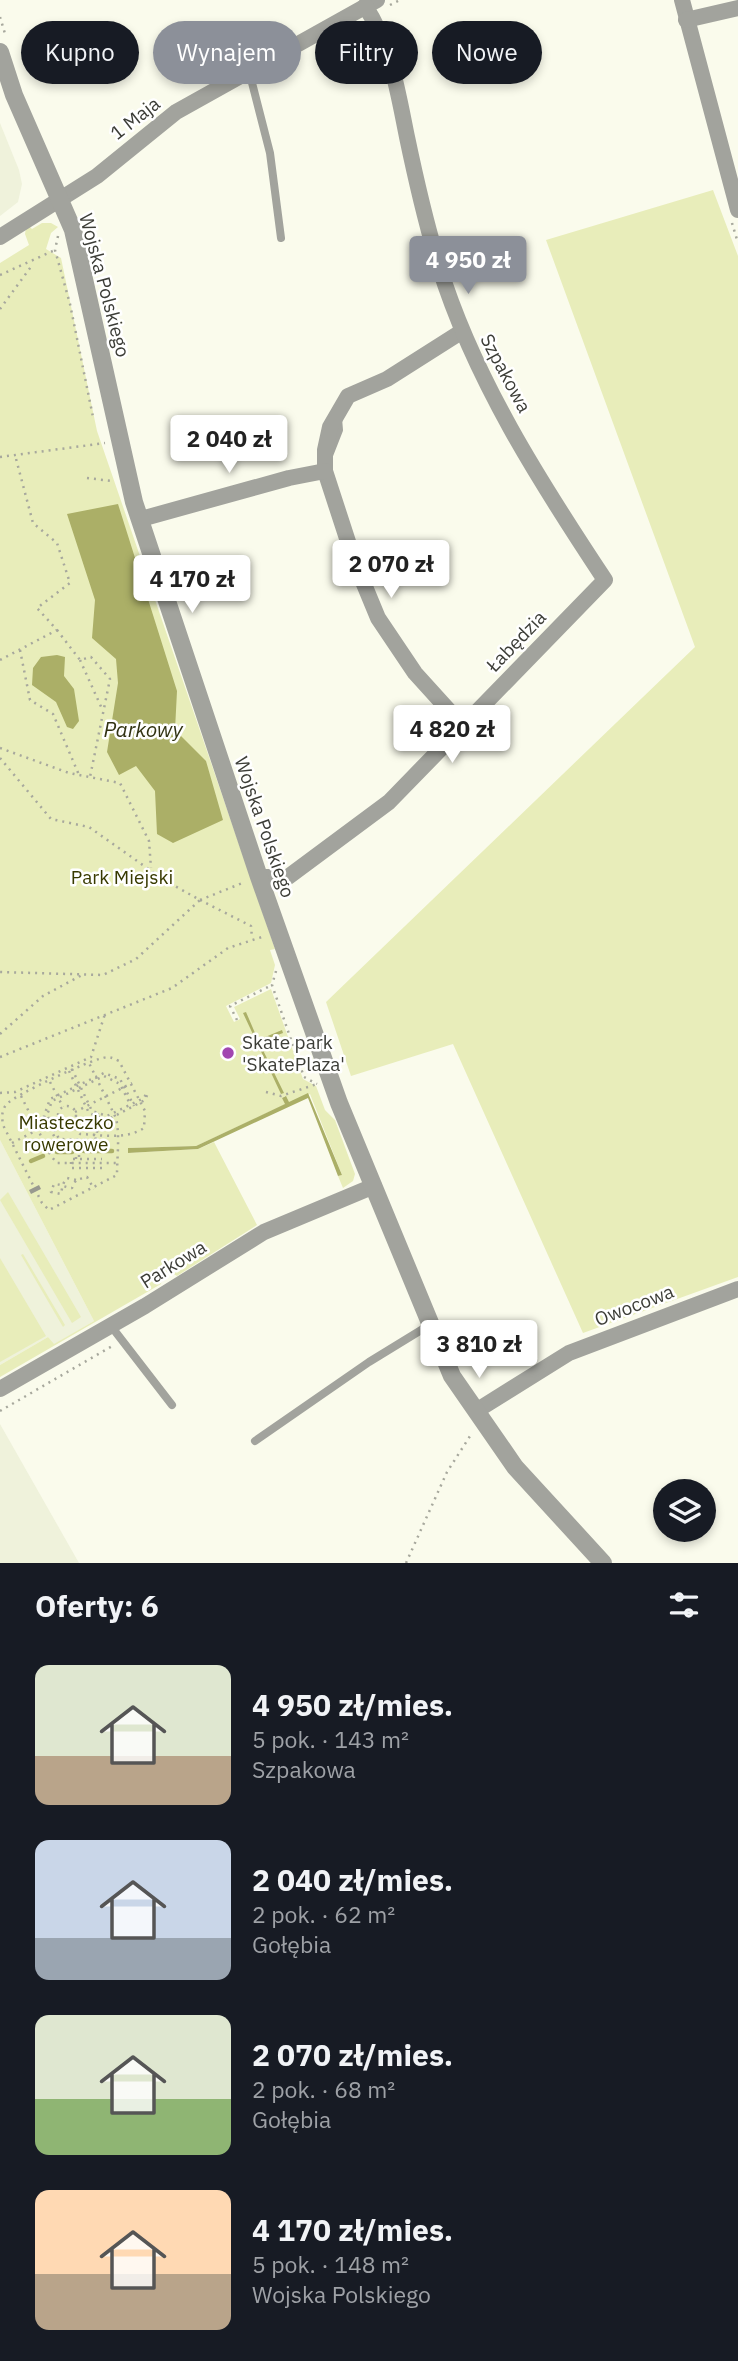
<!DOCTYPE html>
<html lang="pl">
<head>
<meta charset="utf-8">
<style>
  body { margin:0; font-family:"IBM Plex Sans",sans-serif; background:#20242c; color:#f1f3f6; height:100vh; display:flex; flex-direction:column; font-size:26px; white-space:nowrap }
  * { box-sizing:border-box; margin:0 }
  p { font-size:23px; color:#9ea1a6 }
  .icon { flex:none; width:38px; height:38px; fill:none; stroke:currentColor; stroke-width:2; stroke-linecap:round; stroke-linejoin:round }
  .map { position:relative; height:1563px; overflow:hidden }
  .details { display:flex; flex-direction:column; background:#171b24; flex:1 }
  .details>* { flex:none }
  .hud { position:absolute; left:21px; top:21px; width:696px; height:63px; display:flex; gap:14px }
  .tools { position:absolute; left:653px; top:1479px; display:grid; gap:14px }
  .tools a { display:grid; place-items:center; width:63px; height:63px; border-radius:50%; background:#171b24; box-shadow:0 4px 10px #0003; font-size:35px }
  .price { position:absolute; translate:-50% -60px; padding:0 16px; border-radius:7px; background:#fff; color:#222; font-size:23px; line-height:46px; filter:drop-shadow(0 2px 4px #0008) }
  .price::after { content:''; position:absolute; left:50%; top:42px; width:21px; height:16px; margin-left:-10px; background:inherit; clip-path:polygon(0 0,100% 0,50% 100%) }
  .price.selected { background:#8c9099; color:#fff }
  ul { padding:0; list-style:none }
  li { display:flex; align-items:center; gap:21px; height:175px; padding:0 35px }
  li span { display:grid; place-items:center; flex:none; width:196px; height:140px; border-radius:14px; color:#555 }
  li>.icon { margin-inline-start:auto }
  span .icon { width:84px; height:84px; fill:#fffc; stroke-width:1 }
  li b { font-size:30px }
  h2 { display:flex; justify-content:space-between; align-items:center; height:84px; padding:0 35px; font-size:30px }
  .chip { padding:0 24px; border-radius:32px; background:#171b24; box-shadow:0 4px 10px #0003; font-size:24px; line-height:63px }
  .chip.selected { background:#8c9099; color:#fff }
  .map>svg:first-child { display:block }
  .built { fill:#eff2db }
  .green { fill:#e8edba }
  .water { fill:#abaf67 }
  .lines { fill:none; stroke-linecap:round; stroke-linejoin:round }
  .stream { stroke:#abaf67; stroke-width:4.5 }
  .path { stroke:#a7a89d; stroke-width:2.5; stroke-dasharray:2 5; stroke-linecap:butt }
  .service { stroke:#a2a39d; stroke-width:8 }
  .minor { stroke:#a2a39d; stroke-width:16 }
  .tertiary { stroke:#a2a39d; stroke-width:18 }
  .rail { stroke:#98998f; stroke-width:4.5; stroke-dasharray:12 12; stroke-linecap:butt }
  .poi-dot { fill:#a146b0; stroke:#fff; stroke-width:2.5 }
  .labels { text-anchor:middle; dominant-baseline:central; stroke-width:5; stroke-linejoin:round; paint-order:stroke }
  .street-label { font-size:19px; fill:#3c3d37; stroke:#fff }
  .park-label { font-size:19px; fill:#383a00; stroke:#fff }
  .poi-label { font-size:19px; fill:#3c3d37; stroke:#fff; text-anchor:start }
  .water-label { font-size:21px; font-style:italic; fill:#323313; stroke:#fff }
</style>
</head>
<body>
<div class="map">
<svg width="738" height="1563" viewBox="0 0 738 1563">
  <rect width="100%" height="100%" fill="#fafbec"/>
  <g class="built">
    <path d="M0,123L19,170L22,184L18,202L0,216Z"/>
    <path d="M0,1140L94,1321L53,1345L48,1337L0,1365Z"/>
    <path d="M0,1424L79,1563H0Z"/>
  </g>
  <g class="green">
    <path d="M713,190L738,256V1277L583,1333L453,1044L351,1076L326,1002L695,647L546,240Z"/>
    <path d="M42,223H51L58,227L51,233L46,249L61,258L97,431L275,949L270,950L275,965L271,983L226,1006L234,1022L240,1019L234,1007L271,989L303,1079L316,1086L325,1110L335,1120L355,1174L353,1181L343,1188L338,1176L342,1175L310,1094L289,1103L285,1096L282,1098L286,1104L196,1146L128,1148V1153L198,1149L214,1142L257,1225L177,1276L169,1271L162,1276L161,1284L0,1377V1365L48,1337L54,1344L94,1321L0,1140V263L29,245L25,234L26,228L29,226L32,229Z"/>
    <path d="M8,1192L81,1317L72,1323L0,1200Z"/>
    <path d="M23,1254L65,1325L63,1327L21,1255Z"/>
    <path d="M0,1258L46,1336L0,1362Z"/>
  </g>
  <g class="water">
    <path d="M118,504L177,691L175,730L206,761L223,820L173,843L157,834L155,791L136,766L119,775L107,752L118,683L116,659L92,638L95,600L67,514Z"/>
    <path d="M57,655L65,657L64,676L74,689L79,721L73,729L67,727L56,702L32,685L33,668L41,657Z"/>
    <path d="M246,1012L258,1040L282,1030L283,1033L259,1042L284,1093L281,1094L243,1013Z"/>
    <path d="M308,1093L342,1175L338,1176L308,1098L198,1149L128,1153V1148L196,1146L285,1104L282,1098L286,1096L289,1102Z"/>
  </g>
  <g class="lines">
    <g class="stream">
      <path d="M84,1151H112"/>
      <path d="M57,1152H72"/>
      <path d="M31,1161L43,1156"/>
    </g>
    <g class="path">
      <path d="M390,5L400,0"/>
      <path d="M0,17L6,37"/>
      <path d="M732,223L738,243"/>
      <path d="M58,236L55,250L70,304L93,417"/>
      <path d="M0,275L55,250"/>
      <path d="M0,309L33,264"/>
      <path d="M0,457L105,443"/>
      <path d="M87,478L112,481"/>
      <path d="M57,630L80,660L91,657L110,679L90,777"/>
      <path d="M20,650L30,700L53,714L79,775"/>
      <path d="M0,660L57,630L37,608L70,583L57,543L33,523L15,455"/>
      <path d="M80,660L103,711"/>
      <path d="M0,748L69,773L120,783L149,841L151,868"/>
      <path d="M0,758L51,819L89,827L164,880L200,900L136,959L103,975L0,972"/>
      <path d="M200,900L251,926L252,938"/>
      <path d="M200,900L245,882"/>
      <path d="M276,971L272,985L304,1077L317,1084"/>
      <path d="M237,1020L230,1006L272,985"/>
      <path d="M0,1034L43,996L82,975"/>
      <path d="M0,1057L172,988L228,948L265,936"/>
      <path d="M72,1069L92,1111L107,1116L144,1098L147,1092"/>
      <path d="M69,1071L89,1113L107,1120L145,1100L148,1093"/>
      <path d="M50,1082L63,1107"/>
      <path d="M266,1092L281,1096L317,1084"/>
      <path d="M0,1093L15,1092L91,1057L105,1014"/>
      <path d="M21,1096L51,1156L57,1163H117"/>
      <circle cx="67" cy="1115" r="9"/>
      <path d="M75,1112L132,1083"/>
      <path d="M98,1113L93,1140L59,1139L47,1115L52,1101L104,1076L120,1084L130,1104"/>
      <path d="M100,1117L95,1142H57L44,1116L50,1099L104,1073L120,1079L134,1106"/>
      <path d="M70,1123L80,1134C101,1135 126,1140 144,1128L145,1111L119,1061C113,1058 109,1056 103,1058C90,1060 14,1095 7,1104C1,1110 2,1118 3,1125L42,1203L49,1210L117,1175C117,1157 120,1136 116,1118L89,1063"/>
      <path d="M12,1143L58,1119"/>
      <path d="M79,1157V1143"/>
      <path d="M76,1159V1142"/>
      <path d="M102,1168H71V1159H102"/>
      <path d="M76,1180L67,1178C63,1182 62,1188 61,1194L51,1192L54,1184C61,1184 66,1188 72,1188L76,1180L87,1177L94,1189"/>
      <path d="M0,1411L114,1345"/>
      <path d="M406,1563L447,1472L472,1433"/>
    </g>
    <g class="service">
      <path d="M249,71L270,153L281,238"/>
      <path d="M328,458L339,430L338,418"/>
      <path d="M111,1326L172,1405"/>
      <path d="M255,1441L369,1362L431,1324"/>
    </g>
    <g class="minor">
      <path d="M682,0L738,210"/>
      <path d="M686,20L738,8"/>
      <path d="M0,237L97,176L176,112L377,0"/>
      <path d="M461,332L387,379L348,396L330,427L325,450V471L354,560L378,618L415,673L463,726"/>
      <path d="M141,519L289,478L325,471"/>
      <path d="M259,877H288L389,802L605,580C540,482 474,379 439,266C426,224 416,180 407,137C398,93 391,45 365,6"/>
      <path d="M0,1389L145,1306L264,1232L374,1186"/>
      <path d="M476,1411L569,1353L738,1289"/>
    </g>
    <path class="tertiary" d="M0,52L14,95L73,230L134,502L259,877L339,1103L452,1376L515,1467L603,1563"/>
    <path class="rail" d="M30,1192L40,1187"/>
  </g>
  <circle class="poi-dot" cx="228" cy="1053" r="7"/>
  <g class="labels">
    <g class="street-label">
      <text transform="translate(135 118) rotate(-38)">1 Maja</text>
      <text transform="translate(105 285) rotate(75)">Wojska Polskiego</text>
      <text transform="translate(506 373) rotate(62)">Szpakowa</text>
      <text transform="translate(516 641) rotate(-46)">Łabędzia</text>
      <text transform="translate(265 827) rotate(71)">Wojska Polskiego</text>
      <text transform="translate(173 1264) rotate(-32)">Parkowa</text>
      <text transform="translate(634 1305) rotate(-21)">Owocowa</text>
    </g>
    <g class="park-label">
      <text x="122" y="877">Park Miejski</text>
      <text x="66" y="1122">Miasteczko<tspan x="66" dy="22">rowerowe</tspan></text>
    </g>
    <g class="poi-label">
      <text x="242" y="1042">Skate park<tspan x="242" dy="22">'SkatePlaza'</tspan></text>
    </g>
    <g class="water-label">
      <text x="143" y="729">Parkowy</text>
    </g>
  </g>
</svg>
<div class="tools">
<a><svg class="icon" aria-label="layers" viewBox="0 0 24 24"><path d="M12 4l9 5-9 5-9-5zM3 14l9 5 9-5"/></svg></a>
</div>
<b class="price selected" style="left:468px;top:296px">4 950 zł</b>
<b class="price" style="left:229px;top:475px">2 040 zł</b>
<b class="price" style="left:391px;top:600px">2 070 zł</b>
<b class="price" style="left:192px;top:615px">4 170 zł</b>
<b class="price" style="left:452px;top:765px">4 820 zł</b>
<b class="price" style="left:479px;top:1380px">3 810 zł</b>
<div class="hud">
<a class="chip">Kupno</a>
<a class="chip selected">Wynajem</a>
<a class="chip">Filtry</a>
<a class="chip">Nowe</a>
</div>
</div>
<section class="details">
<h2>Oferty: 6<svg class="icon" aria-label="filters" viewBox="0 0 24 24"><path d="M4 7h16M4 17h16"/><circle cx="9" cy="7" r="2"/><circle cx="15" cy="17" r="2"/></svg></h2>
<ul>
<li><span style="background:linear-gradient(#dfe7d0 65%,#b9a48a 0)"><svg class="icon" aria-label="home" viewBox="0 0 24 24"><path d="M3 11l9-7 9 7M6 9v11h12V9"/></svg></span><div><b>4 950 zł/mies.</b><p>5 pok. · 143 m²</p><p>Szpakowa</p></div></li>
<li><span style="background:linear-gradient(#c9d6e8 70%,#9aa5b1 0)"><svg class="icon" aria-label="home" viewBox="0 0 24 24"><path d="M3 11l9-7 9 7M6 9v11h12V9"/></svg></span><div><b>2 040 zł/mies.</b><p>2 pok. · 62 m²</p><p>Gołębia</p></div></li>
<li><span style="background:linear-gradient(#dfe7d0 60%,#8fb573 0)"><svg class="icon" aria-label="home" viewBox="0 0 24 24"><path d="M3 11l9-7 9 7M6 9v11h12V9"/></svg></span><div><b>2 070 zł/mies.</b><p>2 pok. · 68 m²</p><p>Gołębia</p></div></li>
<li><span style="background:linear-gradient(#ffd9b3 60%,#b9a48a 0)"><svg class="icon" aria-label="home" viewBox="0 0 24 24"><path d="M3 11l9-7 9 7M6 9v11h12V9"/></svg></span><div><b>4 170 zł/mies.</b><p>5 pok. · 148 m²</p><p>Wojska Polskiego</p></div></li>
</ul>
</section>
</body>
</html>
